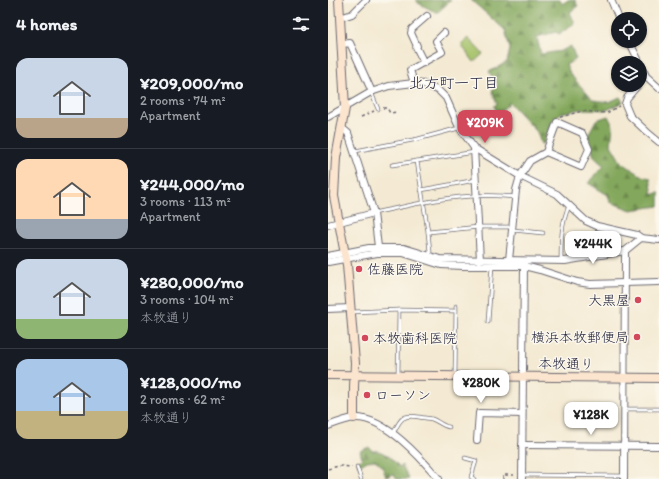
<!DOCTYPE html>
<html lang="en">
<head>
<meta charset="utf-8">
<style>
  body { margin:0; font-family:Itim,"Klee One",sans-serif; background:#242831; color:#f1f3f6; height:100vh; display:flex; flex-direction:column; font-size:15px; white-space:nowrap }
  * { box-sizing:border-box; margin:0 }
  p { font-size:13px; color:#9ea1a6 }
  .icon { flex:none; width:22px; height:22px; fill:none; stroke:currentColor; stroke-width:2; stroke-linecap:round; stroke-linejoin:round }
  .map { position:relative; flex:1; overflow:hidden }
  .side { display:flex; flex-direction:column; background:#171b24; width:328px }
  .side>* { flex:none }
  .fabs { position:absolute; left:283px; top:12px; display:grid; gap:8px }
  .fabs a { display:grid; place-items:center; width:36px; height:36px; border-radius:50%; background:#171b24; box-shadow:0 1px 3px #0004; font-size:20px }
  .price { position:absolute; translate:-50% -34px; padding:0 9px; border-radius:8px; background:#fff; color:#222; font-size:13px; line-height:26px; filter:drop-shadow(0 1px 2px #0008) }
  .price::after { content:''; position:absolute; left:50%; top:24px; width:12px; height:9px; margin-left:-6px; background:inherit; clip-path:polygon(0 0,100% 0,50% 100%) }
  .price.selected { background:#d1495b; color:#fff }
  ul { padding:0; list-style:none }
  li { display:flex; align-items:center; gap:12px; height:100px; padding:0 16px }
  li+li { border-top:1px solid #363941 }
  li span { display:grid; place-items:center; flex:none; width:112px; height:80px; border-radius:12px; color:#555 }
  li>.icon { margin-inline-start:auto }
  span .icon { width:48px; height:48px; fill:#fffc; stroke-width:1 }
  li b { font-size:17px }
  h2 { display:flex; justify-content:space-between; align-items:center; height:48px; padding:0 16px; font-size:17px }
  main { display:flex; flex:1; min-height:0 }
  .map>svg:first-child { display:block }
  .grass { fill:#a4c168; stroke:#637252 }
  .forest { fill:url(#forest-firs); stroke:#52644c }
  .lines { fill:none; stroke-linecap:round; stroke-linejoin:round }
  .lane-casing { stroke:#6c6870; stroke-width:4.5 }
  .street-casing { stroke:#6c6870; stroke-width:8 }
  .secondary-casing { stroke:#6c6870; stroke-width:10 }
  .path { stroke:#6c6870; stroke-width:1.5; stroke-dasharray:3 3; stroke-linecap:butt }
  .lane { stroke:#fff; stroke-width:3 }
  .street { stroke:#fff; stroke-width:6 }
  .secondary { stroke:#fce5cf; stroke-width:8 }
  .poi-dot { fill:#d1495b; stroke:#fbf7ec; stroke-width:1.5 }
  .labels { text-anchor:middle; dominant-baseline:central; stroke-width:3; stroke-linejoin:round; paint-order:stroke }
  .poi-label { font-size:14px; fill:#22223b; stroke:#fbf7ec; text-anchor:start }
  .street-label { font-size:14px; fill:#22223b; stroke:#fbf7ec }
  .neighbourhood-label { font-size:15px; fill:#22223b; stroke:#fbf7ec }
</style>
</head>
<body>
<main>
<section class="side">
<h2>4 homes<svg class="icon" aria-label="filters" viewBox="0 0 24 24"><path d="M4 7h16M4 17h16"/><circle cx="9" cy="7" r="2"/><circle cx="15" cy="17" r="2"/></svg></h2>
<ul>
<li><span style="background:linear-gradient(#c9d6e8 75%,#b9a48a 0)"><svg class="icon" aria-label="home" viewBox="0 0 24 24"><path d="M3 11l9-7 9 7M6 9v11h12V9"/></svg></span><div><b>¥209,000/mo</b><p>2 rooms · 74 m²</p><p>Apartment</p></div></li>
<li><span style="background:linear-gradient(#ffd9b3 75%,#9aa5b1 0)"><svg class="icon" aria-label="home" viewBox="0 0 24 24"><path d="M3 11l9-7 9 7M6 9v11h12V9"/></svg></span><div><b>¥244,000/mo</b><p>3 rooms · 113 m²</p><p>Apartment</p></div></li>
<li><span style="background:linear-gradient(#c9d6e8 75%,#8fb573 0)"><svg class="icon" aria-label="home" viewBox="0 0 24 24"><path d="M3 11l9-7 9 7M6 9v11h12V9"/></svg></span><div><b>¥280,000/mo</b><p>3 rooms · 104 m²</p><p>本牧通り</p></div></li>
<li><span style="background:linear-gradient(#a9c7e8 65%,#c2b280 0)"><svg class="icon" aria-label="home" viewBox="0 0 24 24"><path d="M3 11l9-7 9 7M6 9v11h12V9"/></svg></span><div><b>¥128,000/mo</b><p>2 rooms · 62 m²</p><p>本牧通り</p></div></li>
</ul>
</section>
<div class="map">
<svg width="331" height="479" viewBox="0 0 331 479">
  <defs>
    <pattern id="forest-firs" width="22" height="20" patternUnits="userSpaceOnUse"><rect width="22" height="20" fill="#83a75c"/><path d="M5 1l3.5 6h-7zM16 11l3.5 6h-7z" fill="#6b884d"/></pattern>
  </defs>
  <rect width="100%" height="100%" fill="#fbf7ec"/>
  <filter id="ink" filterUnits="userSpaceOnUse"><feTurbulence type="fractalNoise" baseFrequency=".025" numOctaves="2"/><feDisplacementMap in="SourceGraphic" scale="8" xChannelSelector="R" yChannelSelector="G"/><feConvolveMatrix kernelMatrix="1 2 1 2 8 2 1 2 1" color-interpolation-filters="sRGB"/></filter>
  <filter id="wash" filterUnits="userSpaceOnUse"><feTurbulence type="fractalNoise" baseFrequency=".012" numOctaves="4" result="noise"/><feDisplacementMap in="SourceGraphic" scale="16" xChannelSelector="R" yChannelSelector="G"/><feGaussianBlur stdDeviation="0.9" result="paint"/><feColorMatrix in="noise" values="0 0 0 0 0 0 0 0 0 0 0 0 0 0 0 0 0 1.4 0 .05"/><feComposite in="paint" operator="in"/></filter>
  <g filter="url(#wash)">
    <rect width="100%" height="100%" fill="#f4ead3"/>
    <path class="grass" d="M140,38L155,54L146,62L134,46V43Z"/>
    <g class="forest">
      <path d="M87,0H123L109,13L90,3Z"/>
      <path d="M143,0H232L234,4L240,0H247L250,6L242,12L247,24L231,34L228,32L209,37L213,54L233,51L243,46L248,59L238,65L242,74L265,100L281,102L292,97L295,102L279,110L254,109L233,113L226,120L215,144H213L209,132L182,103L170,113L166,106L169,104L164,91L170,85L161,72L179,62L182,49L177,30Z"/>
      <path d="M280,116L285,126L283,145L293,162L314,176L322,178L325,195L331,192V206L303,210L282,202L280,195L260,183L276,166L266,157L260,135L268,120Z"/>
      <path d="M41,447L44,451C55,449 64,459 72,467L74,465L81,479H69L66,474L58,477L54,466L47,460L39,461L31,466L29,462L34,459L32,451Z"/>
    </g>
  </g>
  <g filter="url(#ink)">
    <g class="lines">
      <g class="lane-casing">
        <g id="lane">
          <path d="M43,92L50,109"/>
          <path d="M27,151L90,139L131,128"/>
          <path d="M64,165L89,161"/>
          <path d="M93,190L148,180"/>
          <path d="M46,213C92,203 139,191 187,197"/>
          <path d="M185,230L215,233"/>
          <path d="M100,232L151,227H184"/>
          <path d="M101,255L102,252L100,232L89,161L147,152"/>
          <path d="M233,261C233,242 233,223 241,206"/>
          <path d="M24,312L71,310L128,311"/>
          <path d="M160,322L164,266"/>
          <path d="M70,374L71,310"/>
          <path d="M127,376L128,306"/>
          <path d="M296,409H331"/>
          <path d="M65,434C72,420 73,414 91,417C95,418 100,418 104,419C110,421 114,426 121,427"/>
          <path d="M137,458L148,461L143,477L146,479"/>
          <path d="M29,467L33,479"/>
          <path d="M194,475L296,476"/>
        </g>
      </g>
      <g class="street-casing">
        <g id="street">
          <path d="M283,0L291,19"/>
          <path d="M12,18L24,14L38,0"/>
          <path d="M301,41L312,63"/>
          <path d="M14,44L22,43L44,92"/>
          <path d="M96,63L88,47L89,46L83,33L84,29L99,16"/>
          <path d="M312,63L318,76L331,88"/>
          <path d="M86,83L82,70L114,52L108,41L116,33"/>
          <path d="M310,85L299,98L297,104L302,116L319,132L331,142"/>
          <path d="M0,117L43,92L61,86L86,83L96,84L111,91L118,98L131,127L146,148L192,176L229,194L258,221L269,226L309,235L313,238"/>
          <path d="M14,128L20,133L46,213L50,247"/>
          <path d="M146,148L152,260"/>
          <path d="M0,225L46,213"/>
          <path d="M0,256L41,248H76L112,259L237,261L297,251L313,238L331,240"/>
          <path d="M181,260L188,190L192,176L202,161L218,152L253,167L261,149L254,133L229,122L218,152"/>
          <path d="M0,262L49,253H75L113,265L135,266H196L212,270L249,282L262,284L331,282"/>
          <path d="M0,309L22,308"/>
          <path d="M0,426C8,423 18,419 27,418C57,417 93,458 111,479"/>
          <path d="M149,440L151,413L194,414"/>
          <path d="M194,445L331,446"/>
          <path d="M194,479L196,264"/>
          <path d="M296,479L297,251"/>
        </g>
      </g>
      <g class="secondary-casing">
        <g id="secondary">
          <path d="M11,0L17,108L8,158L6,196L19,265L27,363L26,387V418"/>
          <path d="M0,375L331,378"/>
        </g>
      </g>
      <g class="path">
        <path d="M55,108H59L62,113L69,112"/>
        <path d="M33,117L46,111"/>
        <path d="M232,117L254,111L279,113L291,106"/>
        <path d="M0,469L10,466L24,467"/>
        <path d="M175,479V475H187"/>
      </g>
      <use href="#lane" class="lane"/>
      <use href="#street" class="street"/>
      <use href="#secondary" class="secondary"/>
    </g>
  </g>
  <g class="poi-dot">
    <circle cx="31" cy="269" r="4"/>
    <circle cx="310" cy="300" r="4"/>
    <circle cx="309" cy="337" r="4"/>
    <circle cx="37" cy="338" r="4"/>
    <circle cx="39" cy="395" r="4"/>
  </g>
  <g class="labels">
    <g class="poi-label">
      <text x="39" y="269">佐藤医院</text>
      <text x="302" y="300" text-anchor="end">大黒屋</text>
      <text x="301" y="337" text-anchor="end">横浜本牧郵便局</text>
      <text x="45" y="338">本牧歯科医院</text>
      <text x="47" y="395">ローソン</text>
    </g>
    <g class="street-label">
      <text transform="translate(238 364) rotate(1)">本牧通り</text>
    </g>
    <g class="neighbourhood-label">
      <text x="126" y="83">北方町一丁目</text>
    </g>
  </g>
</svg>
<div class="fabs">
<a><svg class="icon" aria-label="locate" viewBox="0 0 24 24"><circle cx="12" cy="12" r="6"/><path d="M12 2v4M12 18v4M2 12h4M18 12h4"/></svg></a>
<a><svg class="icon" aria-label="layers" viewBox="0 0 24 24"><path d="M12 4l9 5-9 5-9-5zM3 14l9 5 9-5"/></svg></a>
</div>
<b class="price selected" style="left:157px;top:144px">¥209K</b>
<b class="price" style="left:265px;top:265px">¥244K</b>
<b class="price" style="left:153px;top:404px">¥280K</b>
<b class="price" style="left:263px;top:436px">¥128K</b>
</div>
</main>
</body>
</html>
